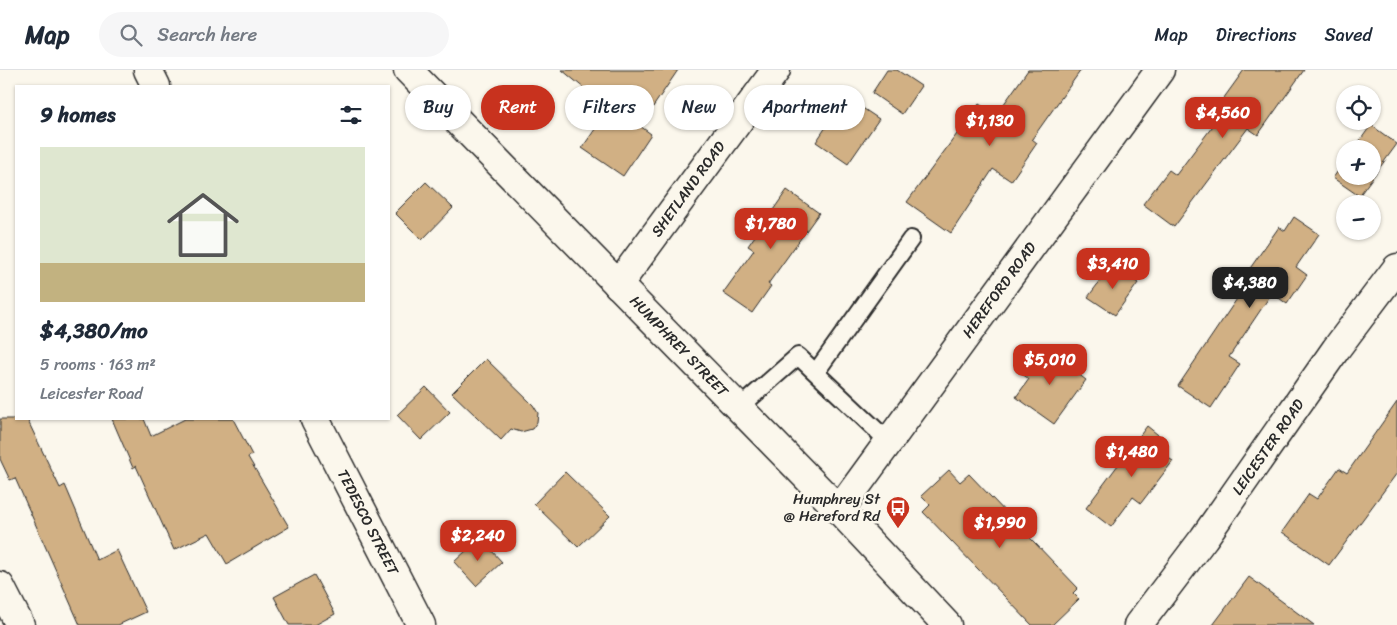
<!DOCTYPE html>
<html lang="en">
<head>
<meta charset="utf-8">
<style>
  body { margin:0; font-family:Sriracha,sans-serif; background:#f6f6f7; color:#1f2937; height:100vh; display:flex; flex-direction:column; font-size:19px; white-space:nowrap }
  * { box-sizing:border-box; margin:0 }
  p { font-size:16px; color:#747a83 }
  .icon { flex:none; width:28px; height:28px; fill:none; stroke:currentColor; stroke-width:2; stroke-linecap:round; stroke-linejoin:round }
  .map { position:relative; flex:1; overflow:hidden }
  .side { position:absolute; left:15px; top:15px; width:375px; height:335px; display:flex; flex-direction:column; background:#fff; border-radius:0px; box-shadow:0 1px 4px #0004 }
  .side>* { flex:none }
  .guide { position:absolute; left:405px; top:15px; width:475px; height:45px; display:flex; gap:10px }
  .fabs { position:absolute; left:1336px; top:15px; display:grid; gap:10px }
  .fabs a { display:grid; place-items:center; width:45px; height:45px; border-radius:50%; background:#fff; box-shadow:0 1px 4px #0004; font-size:25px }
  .price { position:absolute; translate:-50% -42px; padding:0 11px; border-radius:10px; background:#c8321e; color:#fff; font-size:16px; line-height:32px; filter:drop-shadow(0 1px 2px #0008) }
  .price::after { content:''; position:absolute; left:50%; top:30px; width:15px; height:11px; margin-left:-8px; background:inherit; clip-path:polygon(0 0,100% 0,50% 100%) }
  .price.selected { background:#222; color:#fff }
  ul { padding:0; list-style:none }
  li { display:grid; align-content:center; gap:10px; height:265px; padding:0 25px }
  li+li { border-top:1px solid #e0e1e3 }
  li span { display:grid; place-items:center; height:155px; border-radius:0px; color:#555 }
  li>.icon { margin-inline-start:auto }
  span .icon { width:90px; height:90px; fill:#fffc; stroke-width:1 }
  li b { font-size:21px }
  h2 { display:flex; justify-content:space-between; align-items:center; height:60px; padding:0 25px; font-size:21px }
  .pill { padding:0 18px; border-radius:22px; background:#fff; box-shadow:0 1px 4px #0004; font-size:18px; line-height:45px }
  .pill.selected { background:#c8321e; color:#fff }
  header { display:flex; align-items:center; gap:30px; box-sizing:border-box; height:70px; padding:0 25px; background:#fff; border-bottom:1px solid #e0e1e3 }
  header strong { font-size:24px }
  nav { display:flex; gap:28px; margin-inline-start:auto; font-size:18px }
  .search { width:350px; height:45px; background:#f6f6f7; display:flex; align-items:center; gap:12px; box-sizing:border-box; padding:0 18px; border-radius:28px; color:#747a83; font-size:19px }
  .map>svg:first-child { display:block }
  .building { fill:#d1b084; stroke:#2b2b2b }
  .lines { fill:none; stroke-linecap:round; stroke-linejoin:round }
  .service-casing { stroke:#2b2b2b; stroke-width:20 }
  .minor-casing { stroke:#2b2b2b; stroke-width:31 }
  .secondary-casing { stroke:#2b2b2b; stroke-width:31 }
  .primary-casing { stroke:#2b2b2b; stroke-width:31 }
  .service { stroke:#fbf7ec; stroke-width:16 }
  .minor { stroke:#fbf7ec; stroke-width:28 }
  .secondary { stroke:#fbf7ec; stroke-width:28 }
  .primary { stroke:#fbf7ec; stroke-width:28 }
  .labels { text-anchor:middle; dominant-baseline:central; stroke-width:5; stroke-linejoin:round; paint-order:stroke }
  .street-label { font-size:15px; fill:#2b2b2b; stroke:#fbf7ec }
  .poi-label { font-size:15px; fill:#2b2b2b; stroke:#fbf7ec; text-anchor:end }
</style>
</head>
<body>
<header>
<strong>Map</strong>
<div class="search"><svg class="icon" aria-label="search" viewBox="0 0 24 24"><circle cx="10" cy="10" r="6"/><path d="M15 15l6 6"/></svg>Search here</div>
<nav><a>Map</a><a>Directions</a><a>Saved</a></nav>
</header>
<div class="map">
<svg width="1397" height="555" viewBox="0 0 1397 555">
  <rect width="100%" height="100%" fill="#fbf7ec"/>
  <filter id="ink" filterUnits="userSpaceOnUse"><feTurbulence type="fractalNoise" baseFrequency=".02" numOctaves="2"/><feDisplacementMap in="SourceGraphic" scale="10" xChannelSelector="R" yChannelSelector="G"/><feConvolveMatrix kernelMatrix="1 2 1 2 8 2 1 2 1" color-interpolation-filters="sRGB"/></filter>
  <g filter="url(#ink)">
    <g class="building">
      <path d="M562,0H678L640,56L651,64L623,106L582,78L609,39Z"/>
      <path d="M887,0H897L921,16L902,44L872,23Z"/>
      <path d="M1028,0H1081L1032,69L1037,73L1011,111L993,99L951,163L907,132L979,34L996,45Z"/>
      <path d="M1244,0H1304L1258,65L1248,58L1174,157L1143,134L1169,100L1176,105L1224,41L1218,36Z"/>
      <path d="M846,27L879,49L848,94L816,72Z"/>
      <path d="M1371,55L1397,74L1359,126L1333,108L1345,91V106H1372V79H1354Z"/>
      <path d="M426,112L453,138L422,170L395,143Z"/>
      <path d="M787,120L819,143L768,214L771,216L752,243L723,223L754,180L748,176Z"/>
      <path d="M1294,147L1319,164L1296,197L1307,205L1287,234L1272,223L1229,287L1240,294L1211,338L1178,316L1251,208L1246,204L1279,157L1285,161Z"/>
      <path d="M1112,195L1138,213L1115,245L1088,227Z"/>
      <path d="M1043,277L1086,310L1054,354L1016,327L1029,309L1022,304Z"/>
      <path d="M486,289L533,335L538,343L537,352L532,359L521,362L511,359L501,370L452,323Z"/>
      <path d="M426,317L450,342L421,370L397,345Z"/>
      <path d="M1397,332V403L1329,495L1282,462L1309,424L1317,429L1339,398L1347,403Z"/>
      <path d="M0,349H27L60,418L65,415L97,490L117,480L146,542L118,555H80L15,408L10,410L0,389Z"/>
      <path d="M112,349H144L151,366L185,349H233L252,385L248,387L289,457L227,494L209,463L174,480L136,396L133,398Z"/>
      <path d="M1147,356L1167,372L1159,382L1173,391L1141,433L1133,427L1111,457L1086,438Z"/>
      <path d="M949,400L960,412L969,404L1078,518L1073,523L1079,529L1052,555H1032L923,442L930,435L921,426Z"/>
      <path d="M565,402L610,446L578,477L534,434Z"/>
      <path d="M480,468L502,492L476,516L454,492Z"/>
      <path d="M314,505L335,544L315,555H289L274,527Z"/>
      <path d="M1249,507L1314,555H1213Z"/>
    </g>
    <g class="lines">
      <g class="service-casing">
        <g id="service">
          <path d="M816,302L911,169"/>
          <path d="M739,338L798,286L889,372"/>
        </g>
      </g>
      <g class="minor-casing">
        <g id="minor">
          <path d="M618,215L776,0"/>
          <path d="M839,440L1160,0"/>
          <path d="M0,516L20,555"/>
          <path d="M1138,555L1204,468L1336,279L1397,198"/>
        </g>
      </g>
      <g class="secondary-casing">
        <path id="secondary" d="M408,0L839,440L947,555"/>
      </g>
      <g class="primary-casing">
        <g id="primary">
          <path d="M148,0L156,16"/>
          <path d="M315,349L421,555"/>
        </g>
      </g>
      <use href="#service" class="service"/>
      <use href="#minor" class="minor"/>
      <use href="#secondary" class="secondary"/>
      <use href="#primary" class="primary"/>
    </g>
  </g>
  <defs>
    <g id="bus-pin" transform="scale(1.25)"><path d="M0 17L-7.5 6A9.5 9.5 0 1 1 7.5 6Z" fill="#c8321e" stroke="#fbf7ec"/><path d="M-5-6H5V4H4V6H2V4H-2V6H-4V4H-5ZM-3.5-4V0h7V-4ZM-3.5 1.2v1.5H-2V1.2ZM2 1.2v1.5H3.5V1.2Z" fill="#fff"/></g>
  </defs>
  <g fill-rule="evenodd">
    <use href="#bus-pin" x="898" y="438"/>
  </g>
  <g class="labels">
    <g class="street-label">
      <text transform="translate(688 119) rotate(-54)">SHETLAND ROAD</text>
      <text transform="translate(999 220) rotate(-54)">HEREFORD ROAD</text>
      <text transform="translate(679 276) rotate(46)">HUMPHREY STREET</text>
      <text transform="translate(1268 377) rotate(-55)">LEICESTER ROAD</text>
      <text transform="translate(368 452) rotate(63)">TEDESCO STREET</text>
    </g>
    <g class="poi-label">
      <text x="880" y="429">Humphrey St<tspan x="880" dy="17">@ Hereford Rd</tspan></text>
    </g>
  </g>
</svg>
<div class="fabs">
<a><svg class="icon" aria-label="locate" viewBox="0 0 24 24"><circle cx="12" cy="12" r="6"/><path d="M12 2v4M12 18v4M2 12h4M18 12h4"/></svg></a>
<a>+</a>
<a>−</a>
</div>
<b class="price" style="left:1223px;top:69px">$4,560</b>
<b class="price" style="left:990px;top:77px">$1,130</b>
<b class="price" style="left:771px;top:180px">$1,780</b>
<b class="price" style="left:1113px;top:220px">$3,410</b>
<b class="price selected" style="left:1250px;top:239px">$4,380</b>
<b class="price" style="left:1050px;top:316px">$5,010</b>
<b class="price" style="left:1132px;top:408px">$1,480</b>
<b class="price" style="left:1000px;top:479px">$1,990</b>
<b class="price" style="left:478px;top:492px">$2,240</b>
<div class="guide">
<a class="pill">Buy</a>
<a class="pill selected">Rent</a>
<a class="pill">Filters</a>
<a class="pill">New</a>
<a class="pill">Apartment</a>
</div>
<section class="side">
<h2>9 homes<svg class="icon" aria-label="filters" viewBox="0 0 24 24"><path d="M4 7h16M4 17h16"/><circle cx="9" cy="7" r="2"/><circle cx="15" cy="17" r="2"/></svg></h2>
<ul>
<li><span style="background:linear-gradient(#dfe7d0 75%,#c2b280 0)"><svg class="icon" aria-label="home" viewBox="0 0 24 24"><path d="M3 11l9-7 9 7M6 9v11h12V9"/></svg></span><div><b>$4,380/mo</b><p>5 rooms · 163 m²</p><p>Leicester Road</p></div></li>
</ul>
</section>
</div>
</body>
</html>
